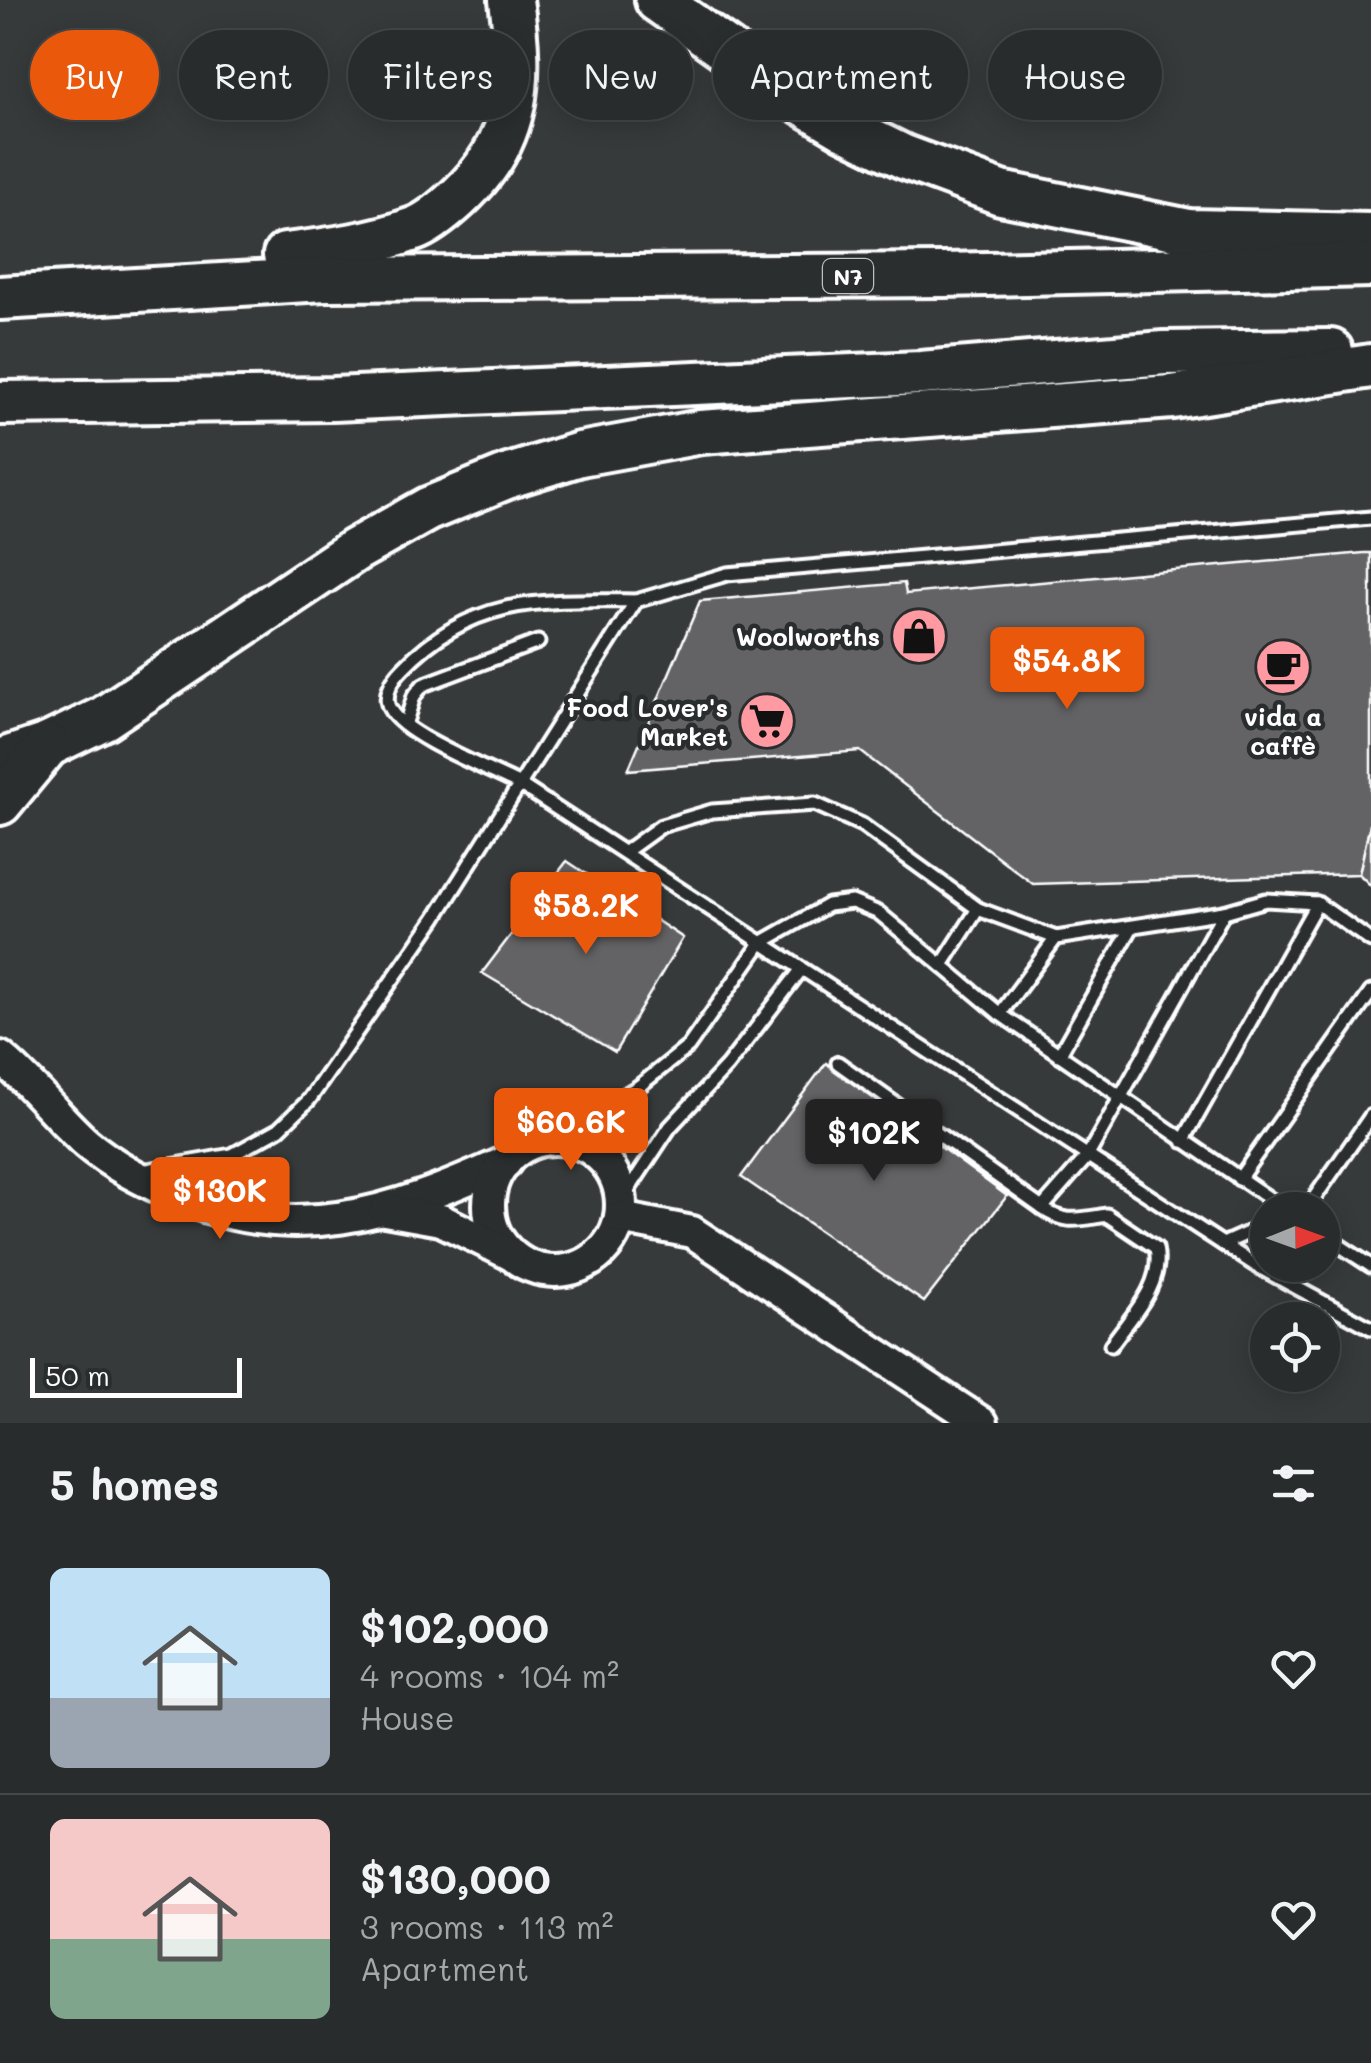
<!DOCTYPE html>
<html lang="en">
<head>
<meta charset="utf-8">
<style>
  body { margin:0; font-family:Mali,sans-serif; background:#313434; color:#f1f3f6; height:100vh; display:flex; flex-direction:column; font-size:38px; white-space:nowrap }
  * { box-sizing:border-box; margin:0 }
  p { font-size:32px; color:#a5a7a9 }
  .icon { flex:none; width:55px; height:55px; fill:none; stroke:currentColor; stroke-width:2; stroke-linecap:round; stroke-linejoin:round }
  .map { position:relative; height:1423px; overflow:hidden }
  .side { display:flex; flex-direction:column; background:#292c2c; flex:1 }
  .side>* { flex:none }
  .guide { position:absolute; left:30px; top:30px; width:1312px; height:90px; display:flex; gap:20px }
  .needle { width:65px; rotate:89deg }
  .tools { position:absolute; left:1250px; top:1192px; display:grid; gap:20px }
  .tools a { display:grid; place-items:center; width:90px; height:90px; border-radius:50%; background:#292c2c; box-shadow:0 5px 25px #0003,0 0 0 2px #454848; font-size:50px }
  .scale { position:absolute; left:30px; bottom:25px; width:212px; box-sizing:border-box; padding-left:10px; border:5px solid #fff; border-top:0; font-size:28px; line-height:35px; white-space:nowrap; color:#fff; -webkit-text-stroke:8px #2a2d2e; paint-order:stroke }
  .price { position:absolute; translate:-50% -85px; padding:0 22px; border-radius:10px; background:#ea580c; color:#fff; font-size:32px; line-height:65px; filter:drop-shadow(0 2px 5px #0008) }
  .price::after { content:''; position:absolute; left:50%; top:60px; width:30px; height:22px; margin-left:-15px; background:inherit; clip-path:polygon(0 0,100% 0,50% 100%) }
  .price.on { background:#222; color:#fff }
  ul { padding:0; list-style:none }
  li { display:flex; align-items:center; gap:30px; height:250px; padding:0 50px }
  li+li { border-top:2px solid #454848 }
  li span { display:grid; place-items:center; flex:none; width:280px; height:200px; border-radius:15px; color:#555 }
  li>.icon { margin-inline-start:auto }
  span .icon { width:120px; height:120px; fill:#fffc; stroke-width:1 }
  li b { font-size:42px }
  h2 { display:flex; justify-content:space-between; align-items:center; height:120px; padding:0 50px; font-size:42px }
  .pill { padding:0 35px; border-radius:45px; background:#292c2c; box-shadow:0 5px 25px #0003,0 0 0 2px #454848; font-size:35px; line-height:90px }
  .pill.on { background:#ea580c; color:#fff }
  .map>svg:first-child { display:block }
  .building { fill:#636465; stroke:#fff; stroke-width:2.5 }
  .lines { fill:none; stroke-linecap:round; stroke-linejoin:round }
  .service-casing { stroke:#fff; stroke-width:19 }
  .tertiary-casing { stroke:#fff; stroke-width:38 }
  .motorway-casing { stroke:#fff; stroke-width:50 }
  .service { stroke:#2a2d2e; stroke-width:11 }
  .tertiary { stroke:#2a2d2e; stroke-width:30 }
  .motorway { stroke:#2a2d2e; stroke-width:42 }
  .labels { text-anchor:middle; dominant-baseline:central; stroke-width:9; stroke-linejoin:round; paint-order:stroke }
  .shield { fill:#2a2d2e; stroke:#bfc0c0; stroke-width:2.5 }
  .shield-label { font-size:22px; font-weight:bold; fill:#fff }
  .poi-label { font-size:25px; font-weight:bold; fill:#fff; stroke:#2a2d2e; text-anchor:end }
</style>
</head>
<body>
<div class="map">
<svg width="1371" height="1423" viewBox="0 0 1371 1423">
  <rect width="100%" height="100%" fill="#373a3b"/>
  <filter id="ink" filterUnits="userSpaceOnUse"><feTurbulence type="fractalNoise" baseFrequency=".01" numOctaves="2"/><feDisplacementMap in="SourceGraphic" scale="20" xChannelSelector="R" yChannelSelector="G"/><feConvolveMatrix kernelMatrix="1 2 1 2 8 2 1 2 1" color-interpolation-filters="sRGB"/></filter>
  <g filter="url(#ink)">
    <g class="building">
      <path d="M1364,553H1371V820L1359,874L1033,884L860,751L628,770L700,601L904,583L906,594Z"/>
      <path d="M1371,820V886L1359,874Z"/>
      <path d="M567,861L683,938L615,1052L482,973Z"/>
      <path d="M826,1063L1007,1196L924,1302L741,1177Z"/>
    </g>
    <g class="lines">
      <g class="service-casing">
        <g id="service">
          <path d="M636,601C542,600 472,596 403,668C393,678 382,695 390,709C403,736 493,771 522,786L1255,1265L1371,1328"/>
          <path d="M405,725L414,696L423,685L538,642"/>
          <path d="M625,852L661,826L712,811L815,804L862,825L978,909L1056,938L1224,912L1266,900L1317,903L1371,941"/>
          <path d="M942,965L978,909"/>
          <path d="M1000,1014L1056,938"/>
          <path d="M1059,1055L1132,927"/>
          <path d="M838,1063L1042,1208L1087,1157L1224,912"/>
          <path d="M551,1139L638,1087L688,1047L761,943L828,905L852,902L879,913L1000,1014L1286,1210"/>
          <path d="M1183,1141L1317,903"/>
          <path d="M142,1171L232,1155L279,1129L309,1100L436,917L636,601L727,574L1371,518"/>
          <path d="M1239,1179L1371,992"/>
          <path d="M621,1201L670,1127L727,1066L801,970"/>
          <path d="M1042,1208C1065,1225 1080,1219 1107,1215L1156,1248C1164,1285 1131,1316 1111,1345"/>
          <path d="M1306,1210L1371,1116"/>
          <path d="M1322,1234L1371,1266"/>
          <path d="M1223,1244L1268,1224"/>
        </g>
      </g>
      <g class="tertiary-casing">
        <g id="tertiary">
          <path d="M0,1057C32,1083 56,1116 86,1143C112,1165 140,1179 171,1193C292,1248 391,1214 506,1162"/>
          <circle cx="555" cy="1205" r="66"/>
          <path d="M385,1210L441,1220L510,1254"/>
          <path d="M620,1218L692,1232L982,1423"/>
        </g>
      </g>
      <g class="motorway-casing">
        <g id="motorway">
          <path d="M657,0L798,100L845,128L904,157L1001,193L1189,231L1371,235"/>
          <path d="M285,255C328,250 373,244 414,229C429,224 446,209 458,198C521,140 522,79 511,0"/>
          <path d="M0,298L325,279L944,275L1371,265"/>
          <path d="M0,403L333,399L921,373L1164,353L1331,351"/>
          <path d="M0,761L48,745L104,718L355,550L428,509L509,476L580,454L701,432L1172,397L1371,366"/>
          <path d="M0,803L48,745"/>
        </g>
      </g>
      <use href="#service" class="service"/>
      <use href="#tertiary" class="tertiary"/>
      <use href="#motorway" class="motorway"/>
    </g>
  </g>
  <defs>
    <g id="shop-disc" transform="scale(2.875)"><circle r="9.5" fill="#ff9aa2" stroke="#2a2d2e"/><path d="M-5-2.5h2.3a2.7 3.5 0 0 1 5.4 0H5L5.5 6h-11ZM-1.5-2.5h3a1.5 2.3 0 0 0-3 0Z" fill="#111"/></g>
    <g id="cafe-disc" transform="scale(2.875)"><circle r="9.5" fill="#ff9aa2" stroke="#2a2d2e"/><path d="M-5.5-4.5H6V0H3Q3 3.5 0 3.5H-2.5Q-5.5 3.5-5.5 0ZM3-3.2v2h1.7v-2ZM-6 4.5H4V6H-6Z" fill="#111"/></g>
    <g id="supermarket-disc" transform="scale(2.875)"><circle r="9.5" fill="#ff9aa2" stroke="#2a2d2e"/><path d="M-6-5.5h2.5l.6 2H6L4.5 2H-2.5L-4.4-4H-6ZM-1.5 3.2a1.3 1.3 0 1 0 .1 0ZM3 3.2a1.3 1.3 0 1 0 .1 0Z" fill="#111"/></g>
  </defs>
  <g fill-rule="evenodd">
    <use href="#shop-disc" x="919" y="636"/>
    <use href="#cafe-disc" x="1283" y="667"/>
    <use href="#supermarket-disc" x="767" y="721"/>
  </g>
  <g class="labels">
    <rect class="shield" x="823" y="259" width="50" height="34" rx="8"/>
    <g class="shield-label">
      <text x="848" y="276">N7</text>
    </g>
    <g class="poi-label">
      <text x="880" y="636">Woolworths</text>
      <text x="728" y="707">Food Lover's<tspan x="728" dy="29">Market</tspan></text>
      <text x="1283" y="716" text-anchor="middle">vida a<tspan x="1283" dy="29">caffè</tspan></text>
    </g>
  </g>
</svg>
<div class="tools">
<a><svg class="needle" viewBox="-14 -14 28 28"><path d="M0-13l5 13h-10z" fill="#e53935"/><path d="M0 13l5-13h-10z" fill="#a5a7a9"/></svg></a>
<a><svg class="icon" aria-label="locate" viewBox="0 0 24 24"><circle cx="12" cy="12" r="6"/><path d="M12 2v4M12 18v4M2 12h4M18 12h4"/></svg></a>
</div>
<div class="scale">50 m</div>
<b class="price" style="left:1067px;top:712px">$54.8K</b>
<b class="price" style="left:586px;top:957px">$58.2K</b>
<b class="price" style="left:571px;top:1173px">$60.6K</b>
<b class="price on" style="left:874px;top:1184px">$102K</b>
<b class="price" style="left:220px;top:1242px">$130K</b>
<div class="guide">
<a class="pill on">Buy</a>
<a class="pill">Rent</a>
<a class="pill">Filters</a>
<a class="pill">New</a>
<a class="pill">Apartment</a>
<a class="pill">House</a>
</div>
</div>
<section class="side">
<h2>5 homes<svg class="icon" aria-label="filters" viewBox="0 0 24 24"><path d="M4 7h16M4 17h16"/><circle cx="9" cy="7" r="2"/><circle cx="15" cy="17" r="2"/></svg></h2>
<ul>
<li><span style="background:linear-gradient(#bfe0f5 65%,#9aa5b1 0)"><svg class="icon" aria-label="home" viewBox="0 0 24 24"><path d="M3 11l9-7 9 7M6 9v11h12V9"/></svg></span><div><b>$102,000</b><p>4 rooms · 104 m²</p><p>House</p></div><svg class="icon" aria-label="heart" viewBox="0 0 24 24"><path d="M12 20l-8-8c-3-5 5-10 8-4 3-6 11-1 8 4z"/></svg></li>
<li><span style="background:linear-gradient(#f6c9c9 60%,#7fa58c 0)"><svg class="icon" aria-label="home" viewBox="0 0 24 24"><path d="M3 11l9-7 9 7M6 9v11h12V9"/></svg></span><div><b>$130,000</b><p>3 rooms · 113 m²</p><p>Apartment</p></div><svg class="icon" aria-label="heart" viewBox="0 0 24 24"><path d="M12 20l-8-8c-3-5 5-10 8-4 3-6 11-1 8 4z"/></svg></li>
</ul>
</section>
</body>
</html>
